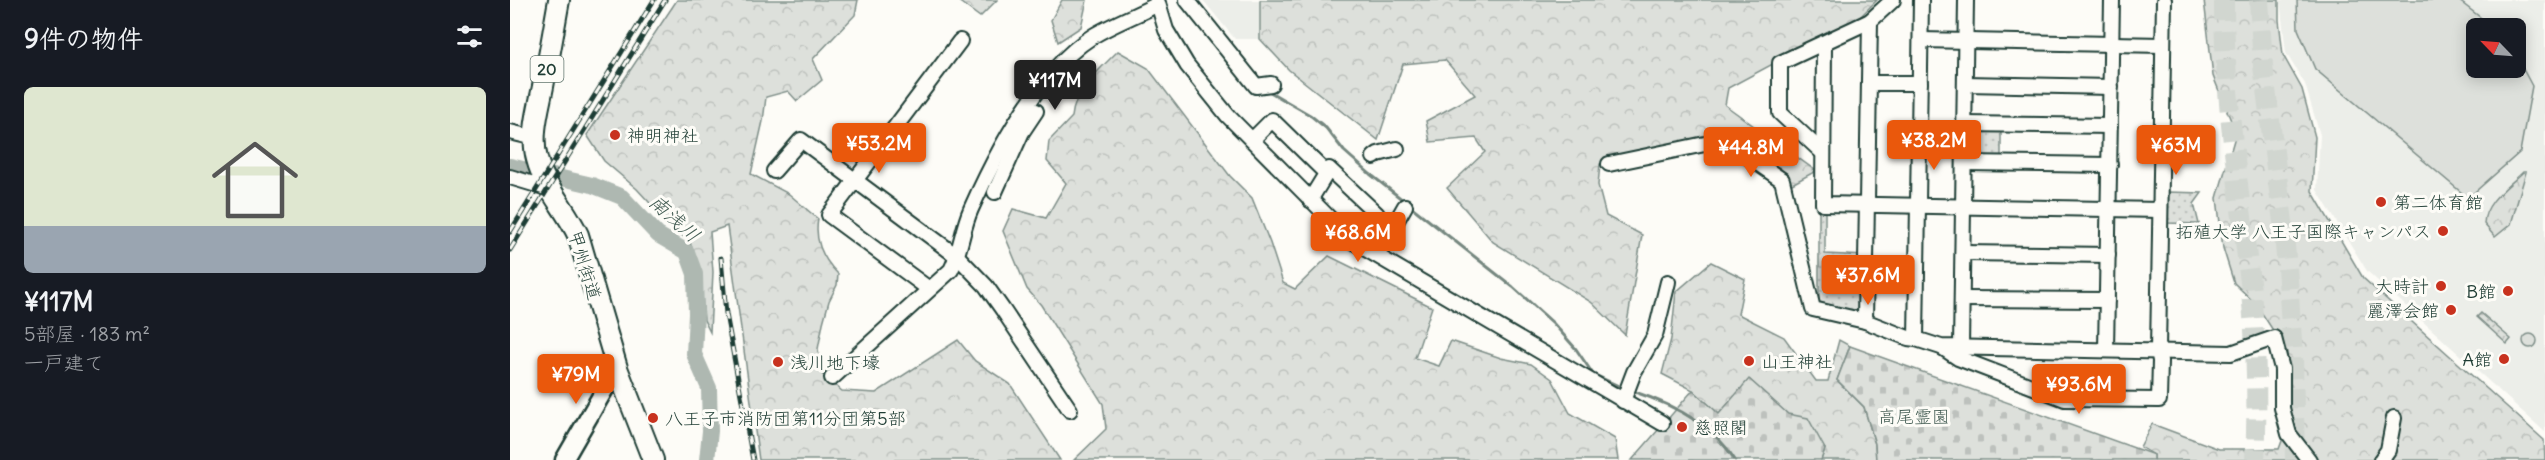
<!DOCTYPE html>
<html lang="ja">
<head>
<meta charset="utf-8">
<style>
  body { margin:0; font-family:Delius,"Klee One",sans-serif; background:#20242c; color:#f1f3f6; height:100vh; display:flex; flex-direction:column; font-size:22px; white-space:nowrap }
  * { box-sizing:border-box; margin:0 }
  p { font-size:20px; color:#9ea1a6 }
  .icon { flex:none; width:33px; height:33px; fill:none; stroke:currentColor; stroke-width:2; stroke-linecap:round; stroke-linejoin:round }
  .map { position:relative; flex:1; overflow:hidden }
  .side { display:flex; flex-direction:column; background:#171b24; width:510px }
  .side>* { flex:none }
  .needle { width:39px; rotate:295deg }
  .buttons { position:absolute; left:1956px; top:18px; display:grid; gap:12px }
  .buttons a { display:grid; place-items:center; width:60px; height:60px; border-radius:9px; background:#171b24; box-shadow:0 3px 15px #0003; font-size:30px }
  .price { position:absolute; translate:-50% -51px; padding:0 14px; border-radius:6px; background:#ea580c; color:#fff; font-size:20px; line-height:39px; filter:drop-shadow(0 2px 3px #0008) }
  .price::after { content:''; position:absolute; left:50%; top:36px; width:18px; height:14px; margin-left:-9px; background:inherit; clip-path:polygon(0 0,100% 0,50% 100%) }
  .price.current { background:#222; color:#fff }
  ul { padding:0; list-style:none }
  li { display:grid; align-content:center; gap:12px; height:318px; padding:0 24px }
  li+li { border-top:2px solid #363941 }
  li span { display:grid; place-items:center; height:186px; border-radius:9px; color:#555 }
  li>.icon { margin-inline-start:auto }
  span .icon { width:108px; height:108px; fill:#fffc; stroke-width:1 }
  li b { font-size:26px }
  h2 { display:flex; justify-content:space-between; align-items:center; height:72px; padding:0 24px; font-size:26px }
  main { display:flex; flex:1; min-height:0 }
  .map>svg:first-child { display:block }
  .built { fill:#eceee9; fill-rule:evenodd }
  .grass { fill:url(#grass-dots); stroke:#7e8e88; stroke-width:1.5 }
  .forest { fill:url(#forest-crowns); stroke:#7e8e88; stroke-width:1.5 }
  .cemetery { fill:url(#cemetery-stones); stroke:#7e8e88; stroke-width:1.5 }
  .garden { fill:#dde0db; stroke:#7e8e88; stroke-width:1.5 }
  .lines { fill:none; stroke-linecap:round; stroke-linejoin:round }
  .stream { stroke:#75877f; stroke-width:3 }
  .river { stroke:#aeb8b1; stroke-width:16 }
  .highway-tunnel { stroke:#d1d6d0; stroke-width:20; stroke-dasharray:20 10; stroke-linecap:butt }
  .minor-casing { stroke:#1f3d34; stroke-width:18 }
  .major-casing { stroke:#1f3d34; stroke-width:21 }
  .highway-casing { stroke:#1f3d34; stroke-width:24 }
  .minor { stroke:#fdfcf7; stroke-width:14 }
  .major { stroke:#fdfcf7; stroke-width:16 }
  .highway { stroke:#fdfcf7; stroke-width:20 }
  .rail-casing { stroke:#1f3d34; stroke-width:5 }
  .rail { stroke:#fdfcf7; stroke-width:3; stroke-dasharray:9; stroke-linecap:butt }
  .poi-dot { fill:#c8321e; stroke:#fdfcf7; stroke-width:2 }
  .labels { text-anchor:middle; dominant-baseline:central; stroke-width:6; stroke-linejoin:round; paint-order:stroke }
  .shield { fill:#fdfcf7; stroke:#62766e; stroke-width:1.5 }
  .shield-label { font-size:16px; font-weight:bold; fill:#1f3d34 }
  .poi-label { font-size:18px; fill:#1f3d34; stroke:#fdfcf7; text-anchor:start }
  .street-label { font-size:18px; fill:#1f3d34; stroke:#fdfcf7 }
  .park-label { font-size:18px; fill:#455e55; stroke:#fdfcf7 }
  .water-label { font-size:20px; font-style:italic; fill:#435c53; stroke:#fdfcf7 }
</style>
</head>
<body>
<main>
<section class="side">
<h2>9件の物件<svg class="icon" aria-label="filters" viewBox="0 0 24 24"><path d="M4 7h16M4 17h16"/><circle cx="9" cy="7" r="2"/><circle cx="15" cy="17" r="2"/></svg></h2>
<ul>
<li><span style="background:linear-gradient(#dfe7d0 75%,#9aa5b1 0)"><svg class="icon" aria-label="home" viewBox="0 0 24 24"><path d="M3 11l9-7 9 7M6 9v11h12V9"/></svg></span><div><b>¥117M</b><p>5部屋 · 183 m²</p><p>一戸建て</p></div></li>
</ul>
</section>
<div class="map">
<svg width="2035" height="460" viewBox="0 0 2035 460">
  <defs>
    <pattern id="grass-dots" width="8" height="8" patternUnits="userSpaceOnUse" patternTransform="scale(1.5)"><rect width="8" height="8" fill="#dde0db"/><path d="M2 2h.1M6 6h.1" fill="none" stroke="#bdc1bd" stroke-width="1.8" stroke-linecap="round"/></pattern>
    <pattern id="forest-crowns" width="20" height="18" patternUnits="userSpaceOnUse" patternTransform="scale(1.5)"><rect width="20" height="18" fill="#dde0db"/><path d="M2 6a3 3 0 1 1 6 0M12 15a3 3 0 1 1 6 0" fill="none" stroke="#bdc1bd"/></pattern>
    <pattern id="cemetery-stones" width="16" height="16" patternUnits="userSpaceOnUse" patternTransform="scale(1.5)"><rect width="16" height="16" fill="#dde0db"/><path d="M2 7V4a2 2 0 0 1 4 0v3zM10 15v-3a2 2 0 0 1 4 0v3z" fill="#bdc1bd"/></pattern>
  </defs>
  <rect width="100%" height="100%" fill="#fdfcf7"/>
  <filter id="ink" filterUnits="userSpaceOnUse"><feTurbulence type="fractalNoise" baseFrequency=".0167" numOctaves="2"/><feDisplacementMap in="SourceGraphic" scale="12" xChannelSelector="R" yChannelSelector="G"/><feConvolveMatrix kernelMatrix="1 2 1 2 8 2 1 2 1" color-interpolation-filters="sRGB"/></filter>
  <g filter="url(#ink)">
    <g class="built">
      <path d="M693,0H750V39H725Z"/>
      <path d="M1770,0H2035V432L1857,271L1807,190L1810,135L1795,84L1776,53ZM1966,28H2006V68H1966Z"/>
    </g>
    <g class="grass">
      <rect x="1459" y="126" width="32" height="33"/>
      <path d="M1657,192L1692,193L1684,204L1689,224L1657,223Z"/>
      <path d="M1309,203L1315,204V254L1356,256L1355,321L1309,310Z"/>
      <path d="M1971,313L2001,339L1997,344L1967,317Z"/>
    </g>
    <g class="forest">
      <path d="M167,0H348L345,15L303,59L312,80L287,101L278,91L256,97L253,121L241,174L279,194L308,219C304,241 313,259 328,274L327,285L319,301L313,323L308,349L311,373L332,391L366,393L448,340L465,361L500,384L550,460H249L217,226L200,232L203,272L200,332L194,320L191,281L180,242L163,228L127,189L94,161L77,135Z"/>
      <path d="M447,0H487L470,17Z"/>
      <path d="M552,0H577L571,27L548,42L541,20Z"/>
      <path d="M750,0H1367L1349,18L1218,88L1215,105L1306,171L1282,184L1213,137L1090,164L1088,185L1096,216L1132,235L1115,335L1081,302L983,242L937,188L975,152L966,138L920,142L916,121L965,95L935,60L893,64L868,140L779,70L750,39Z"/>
      <path d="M1694,0H1769V20L1773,55L1792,89L1805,137L1802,191L1853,278L2034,440L2035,460H1644V455L1630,447L1642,424L1709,449H1769L1777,427V352L1746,304L1724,283L1713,248L1707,198L1726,133L1703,76Z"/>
      <path d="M608,51L638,68L720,176L742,198L760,243L773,283L785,289L819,256L922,307L905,358L929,366L941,341L991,358L1021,364L1042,379L1060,413L1105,439L1108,460H564L596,429L593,404L531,305L517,289L493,231L503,209L536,218L556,183L537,161L539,141L562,117C564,91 590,69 608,51Z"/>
      <path d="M2013,172H2016L2001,224L1985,237L1974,224C1974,202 1999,186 2013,172Z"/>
      <path d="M1201,262L1235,279L1228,314L1274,337L1306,381H1318L1329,340L1340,346L1327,380L1354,407L1365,444L1366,460H1311L1315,449L1240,380L1209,414L1183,390L1152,374L1161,339L1166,292Z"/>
      <circle cx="2020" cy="341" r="7"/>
    </g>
    <g class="cemetery">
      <path d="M1340,346L1644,455V460H1366L1365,444L1354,407L1327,380Z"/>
      <path d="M1239,379L1278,414L1298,418L1315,449L1311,460H1122L1183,390L1209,414Z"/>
    </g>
    <path class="garden" d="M1787,0H1948L1984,28H1966V68H2006V56L2022,86L2010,152L1958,198L1805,69L1788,29Z"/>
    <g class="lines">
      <g class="stream">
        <path d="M755,89L800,115L816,128L834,151L860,174L1003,287L1043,323L1066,349L1083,374L1113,388"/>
        <path d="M1122,391C1162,404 1203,424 1225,460"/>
      </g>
      <path class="river" d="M0,166L82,185L112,197L148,235L177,252L185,274L186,314L184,354L199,388L200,431L197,460"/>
      <g class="highway-tunnel">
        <path d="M1714,0C1714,95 1729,188 1740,282C1746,340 1748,401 1745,460"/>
        <path d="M1749,0L1753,66L1773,222L1778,280L1783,356L1785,460"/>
      </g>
      <g class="minor-casing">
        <g id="minor">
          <path d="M647,0L656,30L677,65L718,116L842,241L1152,423"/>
          <path d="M677,0L746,86L761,84"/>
          <path d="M1411,0L1406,339L1431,347L1721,353L1764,338L1772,369V408L1779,434L1799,460"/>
          <path d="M1411,40L1653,45"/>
          <path d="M1314,44L1313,204L1650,210"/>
          <path d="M1359,83H1410"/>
          <path d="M1455,84L1601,87"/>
          <path d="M1454,124L1600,126"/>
          <path d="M0,132L25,138"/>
          <path d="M742,140L762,120L816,173"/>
          <path d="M1312,152L1270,113V63L1360,21L1383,0"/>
          <path d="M864,157L868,154L887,149"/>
          <path d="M1454,163L1600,165"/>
          <path d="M1099,164L1214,140L1272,180L1303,309L1355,321L1398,338L1406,339"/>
          <path d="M264,171L291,140L448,257L476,286L493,310L560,410"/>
          <path d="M0,177L40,189"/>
          <path d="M485,192L512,132L526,111"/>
          <path d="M800,200L819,169L867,214"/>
          <path d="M1453,253L1598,255"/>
          <path d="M867,255L895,206"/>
          <path d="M419,289L319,215L450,41"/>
          <path d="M1452,299L1597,300"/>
          <path d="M1355,321L1360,21"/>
          <path d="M1451,347L1456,0"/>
          <path d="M1433,348L1448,358L1555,399L1649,400L1650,361L1648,350L1654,0"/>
          <path d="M1596,350L1602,0"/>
          <path d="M322,378L441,270C451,250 452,229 461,209C486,153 529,70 583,36C603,24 627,15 648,4"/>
          <path d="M1113,401L1124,372L1145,335L1158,282"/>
          <path d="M1871,460L1878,450L1884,418"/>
        </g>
      </g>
      <g class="major-casing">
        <path id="major" d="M54,460L107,368"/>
      </g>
      <g class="highway-casing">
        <path id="highway" d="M49,0C44,27 40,54 34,81C30,105 20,134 27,159C34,187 56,209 68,235L107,368L143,460"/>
      </g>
      <use href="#minor" class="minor"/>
      <use href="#major" class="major"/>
      <use href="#highway" class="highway"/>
      <g class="rail-casing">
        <g id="rail">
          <path d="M0,232L144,0"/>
          <path d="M0,250L155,0"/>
          <path d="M211,258L216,314L243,460"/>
        </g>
      </g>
      <use href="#rail" class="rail"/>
    </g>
  </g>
  <g class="poi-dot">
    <circle cx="105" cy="135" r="6"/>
    <circle cx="1871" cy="202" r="6"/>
    <circle cx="1933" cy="231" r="6"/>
    <circle cx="1931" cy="286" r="6"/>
    <circle cx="1998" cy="291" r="6"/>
    <circle cx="1941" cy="310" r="6"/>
    <circle cx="1994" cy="359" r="6"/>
    <circle cx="1239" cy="361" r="6"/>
    <circle cx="268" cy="362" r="6"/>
    <circle cx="143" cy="418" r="6"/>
    <circle cx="1172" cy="427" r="6"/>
  </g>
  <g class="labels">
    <rect class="shield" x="20.5" y="56" width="33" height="26" rx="4.5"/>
    <g class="shield-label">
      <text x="37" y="69">20</text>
    </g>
    <g class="poi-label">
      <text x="117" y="135">神明神社</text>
      <text x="1883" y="202">第二体育館</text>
      <text x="1921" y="231" text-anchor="end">拓殖大学 八王子国際キャンパス</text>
      <text x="1919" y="286" text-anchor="end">大時計</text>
      <text x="1986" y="291" text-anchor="end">B館</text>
      <text x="1929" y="310" text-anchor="end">麗澤会館</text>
      <text x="1982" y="359" text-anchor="end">A館</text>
      <text x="1251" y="361">山王神社</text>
      <text x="280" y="362">浅川地下壕</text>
      <text x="155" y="418">八王子市消防団第11分団第5部</text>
      <text x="1184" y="427">慈照閣</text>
    </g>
    <g class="street-label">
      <text transform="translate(75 265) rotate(73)">甲州街道</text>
    </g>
    <g class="park-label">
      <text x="1404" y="416">高尾霊園</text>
    </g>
    <g class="water-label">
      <text transform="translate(165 218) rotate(42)">南浅川</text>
    </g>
  </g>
</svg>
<div class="buttons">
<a><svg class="needle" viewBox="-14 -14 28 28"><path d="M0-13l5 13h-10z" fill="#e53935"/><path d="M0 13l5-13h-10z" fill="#9ea1a6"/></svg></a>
</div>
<b class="price current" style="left:545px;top:111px">¥117M</b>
<b class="price" style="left:1424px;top:171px">¥38.2M</b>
<b class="price" style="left:369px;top:174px">¥53.2M</b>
<b class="price" style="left:1666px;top:176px">¥63M</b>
<b class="price" style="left:1241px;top:178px">¥44.8M</b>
<b class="price" style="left:848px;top:263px">¥68.6M</b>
<b class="price" style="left:1358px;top:306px">¥37.6M</b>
<b class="price" style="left:66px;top:405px">¥79M</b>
<b class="price" style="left:1569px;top:415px">¥93.6M</b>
</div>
</main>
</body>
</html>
